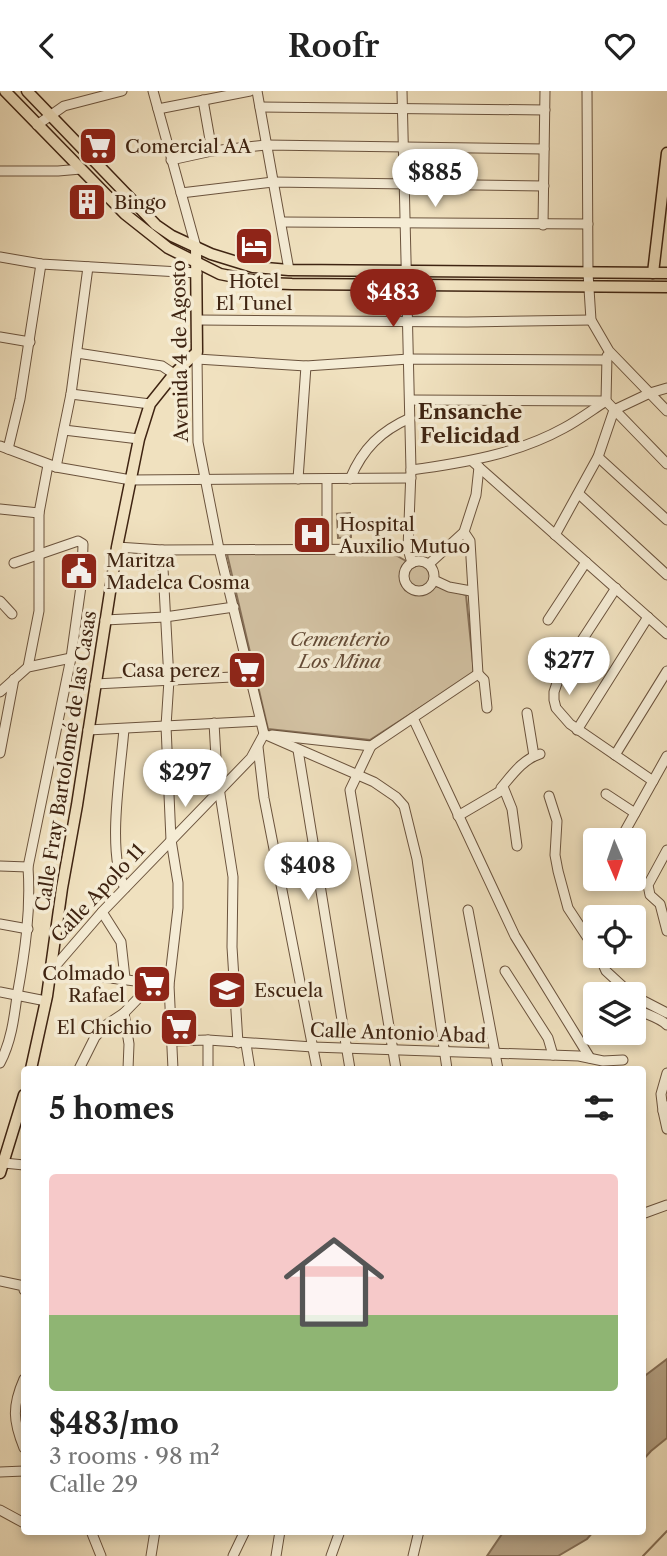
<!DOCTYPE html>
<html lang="en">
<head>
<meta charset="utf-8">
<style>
  body { margin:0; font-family:"Libre Caslon Text",serif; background:#f6f6f6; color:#222; height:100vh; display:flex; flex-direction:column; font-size:26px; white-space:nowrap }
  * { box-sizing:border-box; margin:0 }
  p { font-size:23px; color:#767676 }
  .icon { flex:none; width:38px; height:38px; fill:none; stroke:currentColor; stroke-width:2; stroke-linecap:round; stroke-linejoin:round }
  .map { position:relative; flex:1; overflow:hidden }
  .panel { position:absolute; left:21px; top:975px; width:625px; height:469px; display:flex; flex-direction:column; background:#fff; border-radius:7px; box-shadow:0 4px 10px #0003 }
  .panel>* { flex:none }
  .needle { width:46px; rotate:178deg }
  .controls { position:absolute; left:583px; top:737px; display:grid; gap:14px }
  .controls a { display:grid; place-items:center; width:63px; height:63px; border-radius:7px; background:#fff; box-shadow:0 4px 10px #0003; font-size:35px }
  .price { position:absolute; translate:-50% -60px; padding:0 16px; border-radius:24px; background:#fff; color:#222; font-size:23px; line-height:46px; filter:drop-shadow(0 2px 4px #0008) }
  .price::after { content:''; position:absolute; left:50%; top:42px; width:21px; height:16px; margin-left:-10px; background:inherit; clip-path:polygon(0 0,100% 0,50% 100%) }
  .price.current { background:#8f2418; color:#fff }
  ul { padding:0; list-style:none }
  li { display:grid; align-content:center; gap:14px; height:371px; padding:0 28px }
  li+li { border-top:2px solid #e0e0e0 }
  li span { display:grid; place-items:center; height:217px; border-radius:7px; color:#555 }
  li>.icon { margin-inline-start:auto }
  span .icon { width:126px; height:126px; fill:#fffc; stroke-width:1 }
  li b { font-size:30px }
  h2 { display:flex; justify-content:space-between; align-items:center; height:84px; padding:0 28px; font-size:30px }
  header { display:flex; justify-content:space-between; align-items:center; height:91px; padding:0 28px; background:#fff; font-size:32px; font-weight:600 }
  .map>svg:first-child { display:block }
  .green { fill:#d2c1a2; stroke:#88725a; stroke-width:2 }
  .water { fill:#b4a184; stroke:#856f56; stroke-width:2 }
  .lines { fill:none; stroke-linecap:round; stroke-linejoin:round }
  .stream { stroke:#856f56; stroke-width:2 }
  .minor-casing { stroke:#6b533d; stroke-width:11 }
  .major-casing { stroke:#3f2412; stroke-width:13 }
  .minor { stroke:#f5ecd5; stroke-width:9 }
  .major { stroke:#f0e1bf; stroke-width:10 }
  .labels { text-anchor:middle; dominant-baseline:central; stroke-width:7; stroke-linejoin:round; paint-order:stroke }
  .poi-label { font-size:19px; fill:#3f2412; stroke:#f5ecd5; text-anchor:start }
  .street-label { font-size:19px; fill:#3f2412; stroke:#f5ecd5 }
  .park-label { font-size:19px; font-style:italic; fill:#644b36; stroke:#f5ecd5 }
  .neighbourhood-label { font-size:21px; font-weight:bold; fill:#3f2412; stroke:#f5ecd5 }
</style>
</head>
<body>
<header><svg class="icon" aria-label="back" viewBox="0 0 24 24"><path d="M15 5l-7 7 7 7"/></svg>Roofr<svg class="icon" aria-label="heart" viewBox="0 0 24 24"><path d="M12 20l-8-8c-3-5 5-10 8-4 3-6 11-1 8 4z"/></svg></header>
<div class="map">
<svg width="667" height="1465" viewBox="0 0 667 1465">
  <rect width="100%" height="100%" fill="#f0e1bf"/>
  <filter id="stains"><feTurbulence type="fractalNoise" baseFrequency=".00286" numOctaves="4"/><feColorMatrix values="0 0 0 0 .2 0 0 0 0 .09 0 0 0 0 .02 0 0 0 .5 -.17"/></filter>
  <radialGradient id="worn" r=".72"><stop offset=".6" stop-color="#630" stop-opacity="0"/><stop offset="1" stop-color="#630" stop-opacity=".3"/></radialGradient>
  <g class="green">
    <path d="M350,422L351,446L338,447L337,423Z"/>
    <path d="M392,462L406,470C399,480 397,489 405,499C418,506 426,503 436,495L466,504L474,582L370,649L268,638L227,463Z"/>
    <circle cx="419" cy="485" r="13"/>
  </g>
  <g class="water">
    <path d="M667,1268V1347L651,1360L642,1370V1287Z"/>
    <path d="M504,1440H594L587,1448L558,1465H487Z"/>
  </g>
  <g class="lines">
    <path class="stream" d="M643,1465L667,1440"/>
    <g class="minor-casing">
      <g id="minor">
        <path d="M153,0L196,156"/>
        <path d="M257,0L289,179"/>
        <path d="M402,0L411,379L408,458L412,472"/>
        <path d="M587,0L588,182L591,229L609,260L667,320"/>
        <path d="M203,9L212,60"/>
        <path d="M260,16L545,19"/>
        <path d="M158,18L250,0"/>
        <path d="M37,34L64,15L122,0"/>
        <path d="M171,69L212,60L266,54L544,58"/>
        <path d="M0,80H58L81,78"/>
        <path d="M181,102L273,91L544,95"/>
        <path d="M282,131L588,133"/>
        <path d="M543,134L545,0"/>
        <path d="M0,166L41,173L197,182"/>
        <path d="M198,229L467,231L591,229"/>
        <path d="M0,246L30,251"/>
        <path d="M77,262L162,275L174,283"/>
        <path d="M197,264L198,351L219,458L264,643"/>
        <path d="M197,268L306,275L409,268L606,269"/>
        <path d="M71,303L150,313"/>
        <path d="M410,309L606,310L667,373"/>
        <path d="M64,339L139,348"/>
        <path d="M0,355L56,376L131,389L411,387"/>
        <path d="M8,358L20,308L41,173"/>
        <path d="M598,366L667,429"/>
        <path d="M472,370L667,543"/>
        <path d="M56,376L71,303L88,176"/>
        <path d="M411,379C463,372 517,363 564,337C579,329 592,319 606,310L607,265"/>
        <path d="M298,388L306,275"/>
        <path d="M327,388V457"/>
        <path d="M350,388C363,357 381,340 410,327"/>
        <path d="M579,403L667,484"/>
        <path d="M0,418L39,422"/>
        <path d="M464,441L470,450L478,583"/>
        <path d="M555,444L598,366L614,319L650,302L667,297"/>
        <path d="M117,456L162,459L408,458"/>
        <path d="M162,459L169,589L166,635L171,749L178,792V817L169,894L173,978"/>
        <circle cx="419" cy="485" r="15"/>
        <path d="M429,473L464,441L476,404L479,376"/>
        <path d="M434,489L449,496L471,500"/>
        <path d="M616,497L560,583L554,601V609L556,617L570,633L653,690"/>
        <path d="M0,510L12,523"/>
        <path d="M105,529L165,526L234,516"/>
        <path d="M548,529L586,471"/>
        <path d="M28,576L39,520V422L48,374"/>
        <path d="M478,583L484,589L487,617"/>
        <path d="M95,593L252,585"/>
        <path d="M0,601L28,576L71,567"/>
        <path d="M527,622L534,665"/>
        <path d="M413,627L515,845L590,967"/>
        <path d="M214,632L217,684L233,786L232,856L238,952"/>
        <path d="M124,638C121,678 106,763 125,797"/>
        <path d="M88,639L260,630"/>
        <path d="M577,639L648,526"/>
        <path d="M264,643L374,691L396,706L404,715L417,768L447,978"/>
        <path d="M272,644L371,655L478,583"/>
        <path d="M371,655L350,699L396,978"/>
        <path d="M258,656L264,707L317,978"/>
        <path d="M298,659L350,978"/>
        <path d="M0,662L14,588"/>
        <path d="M615,664L667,580"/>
        <path d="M501,697C512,684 523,668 540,663"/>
        <path d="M606,703L635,722"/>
        <path d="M549,705L557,730L555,764L558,780L568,817L595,858"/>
        <path d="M458,725L504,698L512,718L517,755"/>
        <path d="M620,749L667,665"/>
        <path d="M667,759L648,794L650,804L660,813L667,840"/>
        <path d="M0,775L28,776"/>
        <path d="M468,819L498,978"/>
        <path d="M102,821L121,851L125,887"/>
        <path d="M0,833L28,838"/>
        <path d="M599,864L606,880L631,903"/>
        <path d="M51,880L102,821L251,667L264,643"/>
        <path d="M51,880L169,894"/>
        <path d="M505,880L548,947L553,964"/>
        <path d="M0,901L46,910"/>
        <path d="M634,905L667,922"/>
        <path d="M634,917C644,923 659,926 667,934"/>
        <path d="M124,922L129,953L128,978"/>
        <path d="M208,949V978"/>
        <path d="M172,950L208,949L313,956L579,965L603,970L623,969"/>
        <path d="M246,953L250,978"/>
        <path d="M0,972C11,951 14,928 17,905C25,861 31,820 28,776L71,567L82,488L83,453L78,450L14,472"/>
        <path d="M79,978L95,946L106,934L124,922L152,893"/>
        <path d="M666,1015L663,1020L667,1038"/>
        <path d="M663,1020L661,1003L667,982"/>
        <path d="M4,1072L24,1074"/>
        <path d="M642,1123L667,1114"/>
        <path d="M0,1190L24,1195V1199"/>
        <path d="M24,1288C12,1315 13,1330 24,1357"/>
        <path d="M0,1381L24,1380"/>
        <path d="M0,1419L24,1432"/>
        <path d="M91,1440L101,1465"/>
        <path d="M151,1465L155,1440"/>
        <path d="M233,1465L245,1440"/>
        <path d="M276,1465L280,1440"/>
        <path d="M331,1465L340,1440"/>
        <path d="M413,1465L419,1440"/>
      </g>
    </g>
    <g class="major-casing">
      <g id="major">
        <path d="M5,0L125,123L168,157L220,183L265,192L292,193L667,196"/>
        <path d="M27,0L156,134L172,145L211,163L253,176L289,179L667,182"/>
        <path d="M653,182L667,62"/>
        <path d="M31,978L47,905L62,797L77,714L117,456L139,348L150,313L174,283L197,261L196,156"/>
        <path d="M0,1082L24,1004"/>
      </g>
    </g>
    <use href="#minor" class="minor"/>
    <use href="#major" class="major"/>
  </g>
  <defs>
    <g id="supermarket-square" transform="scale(2.0125)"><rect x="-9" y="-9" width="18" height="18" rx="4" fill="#8f2418" stroke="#f5ecd5"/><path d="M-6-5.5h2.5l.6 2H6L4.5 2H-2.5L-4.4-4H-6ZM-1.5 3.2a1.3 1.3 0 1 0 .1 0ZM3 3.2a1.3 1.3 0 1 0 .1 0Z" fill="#fff"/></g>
    <g id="building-square" transform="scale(2.0125)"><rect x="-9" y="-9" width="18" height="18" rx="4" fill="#8f2418" stroke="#f5ecd5"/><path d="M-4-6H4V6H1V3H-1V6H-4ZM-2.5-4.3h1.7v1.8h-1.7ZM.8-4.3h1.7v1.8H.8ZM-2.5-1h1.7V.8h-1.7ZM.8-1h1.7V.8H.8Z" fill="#fff"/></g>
    <g id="hotel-square" transform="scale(2.0125)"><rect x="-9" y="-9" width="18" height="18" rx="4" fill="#8f2418" stroke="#f5ecd5"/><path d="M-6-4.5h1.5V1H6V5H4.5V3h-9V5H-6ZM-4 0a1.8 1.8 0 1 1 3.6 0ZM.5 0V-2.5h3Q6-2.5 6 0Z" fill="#fff"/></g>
    <g id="hospital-square" transform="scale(2.0125)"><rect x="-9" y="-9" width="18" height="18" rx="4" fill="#8f2418" stroke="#f5ecd5"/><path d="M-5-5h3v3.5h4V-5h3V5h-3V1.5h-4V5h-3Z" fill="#fff"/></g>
    <g id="civic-square" transform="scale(2.0125)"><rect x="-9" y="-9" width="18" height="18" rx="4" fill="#8f2418" stroke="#f5ecd5"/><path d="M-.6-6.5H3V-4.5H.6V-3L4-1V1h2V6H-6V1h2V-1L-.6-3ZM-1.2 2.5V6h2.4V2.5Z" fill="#fff"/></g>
    <g id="school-square" transform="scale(2.0125)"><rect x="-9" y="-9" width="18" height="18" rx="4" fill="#8f2418" stroke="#f5ecd5"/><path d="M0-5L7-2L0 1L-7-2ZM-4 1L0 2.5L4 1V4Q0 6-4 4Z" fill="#fff"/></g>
  </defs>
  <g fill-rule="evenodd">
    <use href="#supermarket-square" x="98" y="55"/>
    <use href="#building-square" x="87" y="111"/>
    <use href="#hotel-square" x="254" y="155"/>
    <use href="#hospital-square" x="312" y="444"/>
    <use href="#civic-square" x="79" y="480"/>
    <use href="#supermarket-square" x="247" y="579"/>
    <use href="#supermarket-square" x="152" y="893"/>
    <use href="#school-square" x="227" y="899"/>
    <use href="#supermarket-square" x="179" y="936"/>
  </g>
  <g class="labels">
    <g class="poi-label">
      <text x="125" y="55">Comercial AA</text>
      <text x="114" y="111">Bingo</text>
      <text x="254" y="190" text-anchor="middle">Hotel<tspan x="254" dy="22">El Tunel</tspan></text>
      <text x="339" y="433">Hospital<tspan x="339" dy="22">Auxilio Mutuo</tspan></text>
      <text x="106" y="469">Maritza<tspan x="106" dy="22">Madelca Cosma</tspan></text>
      <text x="220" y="579" text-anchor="end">Casa perez</text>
      <text x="125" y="882" text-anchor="end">Colmado<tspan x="125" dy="22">Rafael</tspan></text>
      <text x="254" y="899">Escuela</text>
      <text x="152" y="936" text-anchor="end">El Chichio</text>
    </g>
    <g class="street-label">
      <text transform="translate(180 260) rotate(-91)">Avenida 4 de Agosto</text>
      <text transform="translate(66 670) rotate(-81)">Calle Fray Bartolomé de las Casas</text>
      <text transform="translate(98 802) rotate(-47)">Calle Apolo 11</text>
      <text transform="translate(398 942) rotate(2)">Calle Antonio Abad</text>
    </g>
    <g class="park-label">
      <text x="340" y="548">Cementerio<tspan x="340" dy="22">Los Mina</tspan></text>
    </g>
    <g class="neighbourhood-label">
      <text x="470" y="320">Ensanche<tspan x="470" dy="24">Felicidad</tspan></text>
    </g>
  </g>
  <rect width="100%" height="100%" filter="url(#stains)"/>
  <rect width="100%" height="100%" fill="url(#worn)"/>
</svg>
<div class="controls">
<a><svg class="needle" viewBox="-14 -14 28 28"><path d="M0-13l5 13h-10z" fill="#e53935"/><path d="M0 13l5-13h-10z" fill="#767676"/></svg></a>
<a><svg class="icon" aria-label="locate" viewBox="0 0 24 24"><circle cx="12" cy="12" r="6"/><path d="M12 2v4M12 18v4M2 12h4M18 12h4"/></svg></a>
<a><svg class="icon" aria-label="layers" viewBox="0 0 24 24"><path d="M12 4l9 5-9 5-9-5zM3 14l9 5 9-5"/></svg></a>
</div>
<b class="price" style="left:435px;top:118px">$885</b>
<b class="price current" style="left:393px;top:238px">$483</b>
<b class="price" style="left:569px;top:606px">$277</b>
<b class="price" style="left:185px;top:718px">$297</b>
<b class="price" style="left:308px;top:811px">$408</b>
<section class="panel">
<h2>5 homes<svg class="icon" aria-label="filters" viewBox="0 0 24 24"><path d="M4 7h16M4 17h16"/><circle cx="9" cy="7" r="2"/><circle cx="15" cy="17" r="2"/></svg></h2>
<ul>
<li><span style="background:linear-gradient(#f6c9c9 65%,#8fb573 0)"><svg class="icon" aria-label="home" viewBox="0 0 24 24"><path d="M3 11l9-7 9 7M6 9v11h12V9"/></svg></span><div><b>$483/mo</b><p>3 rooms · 98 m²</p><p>Calle 29</p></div></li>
</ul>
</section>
</div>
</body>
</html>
